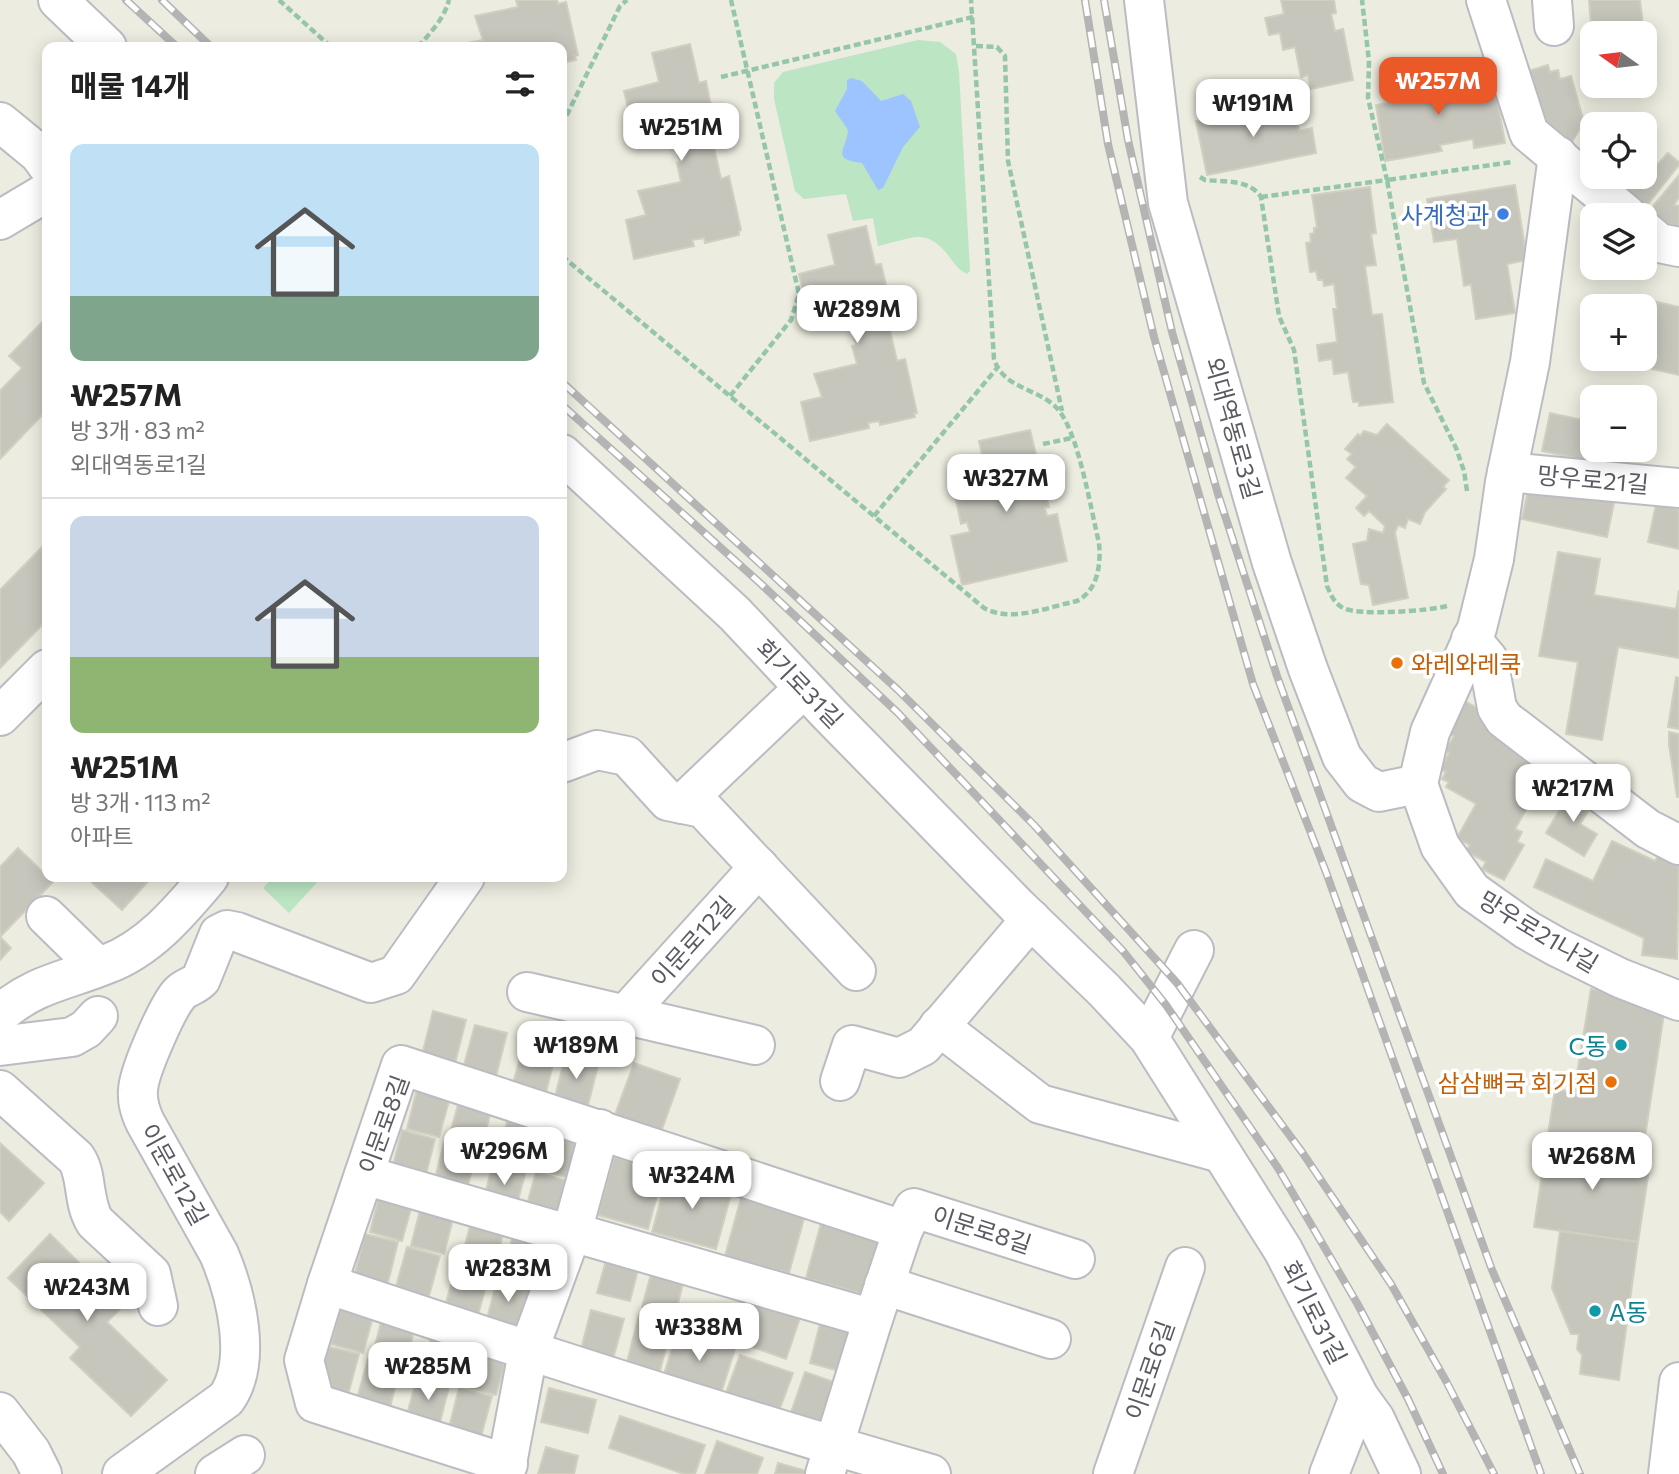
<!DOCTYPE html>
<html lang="ko">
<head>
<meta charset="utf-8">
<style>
  body { margin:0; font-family:Commissioner,"Noto Sans KR",sans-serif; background:#f6f6f6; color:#222; height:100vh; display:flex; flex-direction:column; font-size:26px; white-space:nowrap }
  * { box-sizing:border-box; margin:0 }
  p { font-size:23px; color:#767676 }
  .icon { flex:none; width:38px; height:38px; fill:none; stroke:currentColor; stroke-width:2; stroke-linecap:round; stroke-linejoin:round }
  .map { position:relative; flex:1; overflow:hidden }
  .sheet { position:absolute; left:42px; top:42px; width:525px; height:840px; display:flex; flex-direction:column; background:#fff; border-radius:14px; box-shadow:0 4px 18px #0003 }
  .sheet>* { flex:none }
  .needle { width:46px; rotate:284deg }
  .tools { position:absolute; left:1580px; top:21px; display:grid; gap:14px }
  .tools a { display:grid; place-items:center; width:77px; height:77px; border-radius:14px; background:#fff; box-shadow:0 4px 18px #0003; font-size:35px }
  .price { position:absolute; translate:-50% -60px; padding:0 16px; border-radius:14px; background:#fff; color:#222; font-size:23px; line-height:46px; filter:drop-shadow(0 2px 4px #0008) }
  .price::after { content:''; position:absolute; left:50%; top:42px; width:21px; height:16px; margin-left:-10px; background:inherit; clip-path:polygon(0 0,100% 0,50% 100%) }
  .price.current { background:#eb5928; color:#fff }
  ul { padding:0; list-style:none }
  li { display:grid; align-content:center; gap:14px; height:371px; padding:0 28px }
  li+li { border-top:2px solid #e0e0e0 }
  li span { display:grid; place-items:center; height:217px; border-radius:14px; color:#555 }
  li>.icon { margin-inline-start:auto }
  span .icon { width:126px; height:126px; fill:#fffc; stroke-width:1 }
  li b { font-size:30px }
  h2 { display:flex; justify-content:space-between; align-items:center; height:84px; padding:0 28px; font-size:30px }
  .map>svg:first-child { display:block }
  .green { fill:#bce5c3 }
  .water { fill:#9ec4ff }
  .building { fill:#c7c6bd; stroke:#d1cfbf; stroke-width:2 }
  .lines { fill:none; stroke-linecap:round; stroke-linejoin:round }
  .minor-casing { stroke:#bbbcc2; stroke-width:42 }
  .path { stroke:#95c6ab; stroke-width:4.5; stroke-dasharray:7 3.5; stroke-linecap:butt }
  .minor { stroke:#fff; stroke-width:38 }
  .rail-casing { stroke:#b4b4b5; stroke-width:8 }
  .rail { stroke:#fff; stroke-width:5; stroke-dasharray:16; stroke-linecap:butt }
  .shop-dot { fill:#3f7fe0; stroke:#fff; stroke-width:2.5 }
  .food-dot { fill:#e8710a; stroke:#fff; stroke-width:2.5 }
  .culture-dot { fill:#0f9aa8; stroke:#fff; stroke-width:2.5 }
  .labels { text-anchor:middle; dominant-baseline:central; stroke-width:7; stroke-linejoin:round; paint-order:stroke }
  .shop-label { font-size:24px; fill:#366cbe; stroke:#fff; text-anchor:end }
  .street-label { font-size:24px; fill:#595b62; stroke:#fff }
  .food-label { font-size:24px; fill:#c56008; stroke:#fff; text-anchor:start }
  .culture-label { font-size:24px; fill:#0d838f; stroke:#fff; text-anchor:end }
</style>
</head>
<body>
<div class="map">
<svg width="1679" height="1474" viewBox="0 0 1679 1474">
  <rect width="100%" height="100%" fill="#ecece0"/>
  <g class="green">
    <path d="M918,40L940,42L956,54L959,72L970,271L967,274C958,270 954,263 948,255C925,226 911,239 878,246L873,218L853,221L846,194L804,199L795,191L774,99V83L783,72Z"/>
    <path d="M273,877H322L289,913L263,888Z"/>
  </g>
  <path class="water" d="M851,78L862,81L881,101L903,94L911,101L920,127L903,147L883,188L878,190L862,163C830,159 846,151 848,130L835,111L847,89V80Z"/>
  <g class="building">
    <path d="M516,0H557L558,4L566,2L578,55L575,56L576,60L562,63V47H463L462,44L483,40L475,16L518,7Z"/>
    <path d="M1281,0H1334L1336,13L1331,14L1335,31L1343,29L1353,80L1311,89L1308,75L1301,77L1295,47L1283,50L1280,33L1269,35L1265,18L1284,14Z"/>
    <path d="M1589,0H1640L1644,33H1592V37Z"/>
    <path d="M690,44L699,83L706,81L711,106L705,107L721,179L729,176L741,230L739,231V235L705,243L704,238L692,240L694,246L634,259L626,220L646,215L638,191L681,182L677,163L680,162L667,118L632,126L624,91L659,82L652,53Z"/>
    <path d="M1548,65L1550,72L1558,70L1560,79L1571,76L1584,122L1569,147L1541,131L1525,72Z"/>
    <path d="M1423,70L1424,76L1440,73L1443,91L1494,82L1505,143L1474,148L1473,139L1440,145L1442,151L1385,161L1376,105L1405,100L1401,74Z"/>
    <path d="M1294,102L1299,131L1312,128L1316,153L1207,175L1196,121Z"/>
    <path d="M1668,153L1679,162V165L1643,210L1611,185L1617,177H1645V154L1658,164Z"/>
    <path d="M1679,175V197L1674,205L1679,206V233L1645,216Z"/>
    <path d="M1515,185L1527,260L1507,264L1515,313L1476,319L1471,284L1464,286L1457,239L1434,242L1427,199Z"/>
    <path d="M1370,187L1376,233L1371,234L1376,265L1365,266L1372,315L1382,314L1393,402L1359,406V402H1353L1348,372L1334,374L1332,359L1319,361L1317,345L1337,342L1333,309H1337L1334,284L1324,286L1323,280H1318L1316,271L1310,272L1306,243L1311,242L1310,234L1314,233V228H1317L1312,195Z"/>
    <path d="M866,226L875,265L881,264L887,289L881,290L897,361L905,359L917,413H914L915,417L880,425L879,421L868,423L869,428L810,441L801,402L822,397L814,374L857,364L852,346L856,345L843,300L807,309L799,274L835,265L828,235Z"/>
    <path d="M1627,295L1679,307V375L1612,360L1645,359V306H1624Z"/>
    <path d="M47,317V387L45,390L47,392V410L0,459V391L22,368L9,356Z"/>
    <path d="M1550,413L1592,422V450H1631L1627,469L1542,451Z"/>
    <path d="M1387,424L1449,480L1443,487L1446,489L1425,512L1420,524L1408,519L1405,528L1398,525L1395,533L1408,598L1373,605L1369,585L1361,584L1353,544L1367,541L1369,529L1383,533L1385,526L1369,511L1364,516L1356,508L1367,496L1346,478L1356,467L1347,459L1352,454L1345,449L1358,434L1360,436L1364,431L1377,435Z"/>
    <path d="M1030,430L1049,507L1045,508L1047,516L1057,514L1067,561L962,585L951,536L970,532L967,522L961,524L953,486L987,478L979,441Z"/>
    <path d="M1530,481L1615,498L1607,537L1522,519Z"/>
    <path d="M1656,504L1679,509V549L1648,542Z"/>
    <path d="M47,542V620L0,668V590Z"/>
    <path d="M1558,552L1600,559L1594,595L1676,609L1679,590V658L1618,647L1602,740L1566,734L1578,662L1539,656Z"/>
    <path d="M1676,677L1679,678V729L1668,727Z"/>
    <path d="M1463,700L1488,714L1548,771L1515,829L1522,832L1517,842L1524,845L1504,880L1482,869L1486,862L1466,851L1470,845L1457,838L1476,804L1446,787L1449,782L1442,779L1446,772L1440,769L1449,753L1445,751L1454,736L1448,734Z"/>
    <path d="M1669,732L1679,734V797H1677L1669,745Z"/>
    <path d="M1572,789L1594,802L1580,824L1597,834L1584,856L1546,833Z"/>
    <path d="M1612,841L1655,861L1658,856L1679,858L1677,959L1642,955L1644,938L1534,887L1546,859L1593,881Z"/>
    <path d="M18,848L53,882L0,937L11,948L0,960V867Z"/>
    <path d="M86,877H152L122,910Z"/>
    <path d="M1591,989L1666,1001L1642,1156L1547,1141L1555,1089L1574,1092Z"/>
    <path d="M433,1011L466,1020L454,1067L421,1059Z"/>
    <path d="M475,1025L507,1033L495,1080L462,1072Z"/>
    <path d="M525,1040L557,1049L545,1096L512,1087Z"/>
    <path d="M566,1053L599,1062L587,1109L554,1101Z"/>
    <path d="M634,1063L680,1079L661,1132L615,1115Z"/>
    <path d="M419,1081L452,1090L439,1137L407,1129Z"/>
    <path d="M461,1094L493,1103L481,1150L448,1141Z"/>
    <path d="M510,1110L544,1119L531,1166L498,1157Z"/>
    <path d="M552,1123L585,1132L572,1179L540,1170Z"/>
    <path d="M402,1130L435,1139L423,1186L390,1177Z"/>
    <path d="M1547,1141L1651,1157L1638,1242L1534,1227Z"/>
    <path d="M0,1143L44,1183L9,1221L0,1212Z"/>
    <path d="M444,1143L477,1152L464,1199L432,1190Z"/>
    <path d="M614,1157L664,1170L648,1229L598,1215Z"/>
    <path d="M494,1159L527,1167L514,1215L482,1206Z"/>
    <path d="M536,1172L568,1181L555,1228L523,1219Z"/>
    <path d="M668,1173L732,1191L716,1249L652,1232Z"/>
    <path d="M382,1185L415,1194L402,1241L370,1232Z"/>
    <path d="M423,1198L456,1207L444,1254L411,1246Z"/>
    <path d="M741,1198L805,1215L789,1273L725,1256Z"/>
    <path d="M473,1214L506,1222L494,1270L461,1261Z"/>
    <path d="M822,1220L886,1238L870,1296L806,1278Z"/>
    <path d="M515,1227L548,1236L535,1283L503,1274Z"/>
    <path d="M1560,1231L1638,1242L1619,1380L1580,1374L1582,1355L1577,1349L1579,1334H1571L1552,1288Z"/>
    <path d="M50,1234L123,1306L107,1322L167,1380L131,1416L70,1358L80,1347L8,1278Z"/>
    <path d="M365,1234L398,1242L386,1290L353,1281Z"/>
    <path d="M610,1246L642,1254L630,1301L597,1293Z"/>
    <path d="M407,1247L440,1256L427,1303L394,1294Z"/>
    <path d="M655,1259L687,1268L675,1315L642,1307Z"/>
    <path d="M457,1263L490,1272L477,1318L444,1310Z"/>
    <path d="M498,1276L531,1284L518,1332L486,1323Z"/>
    <path d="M750,1294L802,1312L786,1359L733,1340Z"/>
    <path d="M343,1297L376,1306L363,1353L331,1344Z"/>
    <path d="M384,1310L417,1319L405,1366L372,1358Z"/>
    <path d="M591,1310L624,1319L611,1366L579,1358Z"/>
    <path d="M639,1315L672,1323L660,1371L627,1362Z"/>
    <path d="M822,1316L855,1324L843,1372L810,1363Z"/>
    <path d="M434,1326L467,1334L455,1382L422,1373Z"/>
    <path d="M678,1331L735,1349L720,1396L663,1377Z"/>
    <path d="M476,1339L509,1348L496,1395L463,1386Z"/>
    <path d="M326,1346L359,1354L346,1402L314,1393Z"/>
    <path d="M740,1355L793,1373L776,1419L723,1401Z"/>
    <path d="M368,1359L400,1368L388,1415L355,1406Z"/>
    <path d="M805,1372L837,1383L818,1438L786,1427Z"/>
    <path d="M418,1374L450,1383L438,1430L405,1422Z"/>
    <path d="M459,1388L492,1396L479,1444L447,1435Z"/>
    <path d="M549,1388L596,1400L588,1433L541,1422Z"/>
    <path d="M620,1416L705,1445L695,1474H684L609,1448Z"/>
    <path d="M717,1441L763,1458L757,1474H705Z"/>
    <path d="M546,1447L578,1456L574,1474H538Z"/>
    <path d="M778,1463L810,1472V1474H775Z"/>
  </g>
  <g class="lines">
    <g class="minor-casing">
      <g id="minor">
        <path d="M58,0L107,47"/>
        <path d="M1144,0L1168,203L1272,563L1308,669L1342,757L1362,783L1379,792L1418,784"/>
        <path d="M1486,0L1529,133L1627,215"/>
        <path d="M1552,0L1554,26"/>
        <path d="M0,122L39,154L47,165"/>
        <path d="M1558,156L1530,362L1505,482L1494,559L1477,628L1430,732L1418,784L1440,846L1472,891L1527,930L1557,947L1620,978L1679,1001"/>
        <path d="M0,220L47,192"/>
        <path d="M1645,231L1659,243L1679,247"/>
        <path d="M562,454L735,614L829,714L1017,906L1104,990L1149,1038L1283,1250L1359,1397L1375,1419L1401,1474"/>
        <path d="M1507,472L1679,488"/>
        <path d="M1471,639L1488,659L1497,708L1504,719L1648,829L1679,845"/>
        <path d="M0,716L47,669"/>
        <path d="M562,763L597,750L627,756L668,801L703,808L856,971"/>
        <path d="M682,804L804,688"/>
        <path d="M46,916L98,967"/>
        <path d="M527,992L755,1045"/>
        <path d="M0,1014C35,983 66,981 107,964C150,948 181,910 209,877"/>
        <path d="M625,1015L759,867"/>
        <path d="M939,1026L1040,1104L1221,1153"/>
        <path d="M1149,1038L1194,950"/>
        <path d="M0,1046L72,1037L86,1029L98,1016"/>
        <path d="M840,1081L852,1045L899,1058L923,1046L1031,919"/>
        <path d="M0,1090L76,1158C88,1175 82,1201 95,1222L151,1274L158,1306"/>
        <path d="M364,1175L554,1230L572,1232L873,1319"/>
        <path d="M327,1284C527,1351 728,1416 931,1474"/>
        <path d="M884,1285L1051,1339"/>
        <path d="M0,1412L31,1452L42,1474"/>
        <path d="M508,1464L315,1403L304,1360L327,1284L401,1065L903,1230"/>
        <path d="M122,1474L226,1399C253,1362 236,1294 219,1254L145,1122C140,1111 137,1102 138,1090C139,1071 167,1008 179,994C185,987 195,986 201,979L219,934L227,930L237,932L371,983L396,975L465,877"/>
        <path d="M215,1474L245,1455"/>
        <path d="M505,1474L528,1352L572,1232L600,1129"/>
        <path d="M825,1474L873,1319L903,1230L914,1208L1075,1259"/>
        <path d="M1113,1474L1185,1267"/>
        <path d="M1329,1474L1359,1397"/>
        <path d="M1668,1474L1679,1382"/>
      </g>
    </g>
    <g class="path">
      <path d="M279,0L331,47"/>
      <path d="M976,46L997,47L1005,56L1008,161L1062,411"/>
      <path d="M418,47C430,33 444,19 449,0"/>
      <path d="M721,77L973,17"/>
      <path d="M562,125L620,6L627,0"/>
      <path d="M1200,177L1205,180C1225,182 1249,179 1261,197L1279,316L1294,350L1327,586C1331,595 1334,603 1343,608C1359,616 1428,611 1447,606"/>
      <path d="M1261,197L1387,180L1368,98L1369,61L1362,0"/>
      <path d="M562,256L984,608C1011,623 1048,607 1077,601C1098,590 1101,565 1099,543C1091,510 1079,437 1060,412C1043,388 1004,391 994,359L971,0"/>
      <path d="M730,396L791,320L799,294L731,0"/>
      <path d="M1043,444L1072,438"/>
      <path d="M1467,491L1464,471L1456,448L1424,383L1387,180L1512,162"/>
      <path d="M874,516L997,368"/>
    </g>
    <use href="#minor" class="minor"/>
    <g class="rail-casing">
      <g id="rail">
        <path d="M126,0L177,47"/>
        <path d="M162,0L211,47"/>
        <path d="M1085,0L1108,144L1154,337L1253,684L1326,872L1541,1474"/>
        <path d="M1104,0L1128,140L1172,332L1218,494L1277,676L1492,1270L1580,1474"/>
        <path d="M562,382L898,690L1034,825L1177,983L1302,1152L1391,1284L1446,1381L1494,1474"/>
        <path d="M562,405L760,583L898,713L1123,951L1166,1005L1278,1168L1357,1303L1408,1399L1443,1474"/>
      </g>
    </g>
    <use href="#rail" class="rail"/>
  </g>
  <circle class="shop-dot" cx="1503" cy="214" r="7"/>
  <g class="food-dot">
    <circle cx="1397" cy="663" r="7"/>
    <circle cx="1611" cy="1082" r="7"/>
  </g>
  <g class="culture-dot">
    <circle cx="1621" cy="1045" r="7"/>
    <circle cx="1595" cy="1311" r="7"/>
  </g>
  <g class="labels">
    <g class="shop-label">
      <text x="1489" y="214">사계청과</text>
    </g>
    <g class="street-label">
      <text transform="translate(1234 428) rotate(74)">외대역동로3길</text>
      <text transform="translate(1593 479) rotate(5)">망우로21길</text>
      <text transform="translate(800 683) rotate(46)">회기로31길</text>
      <text transform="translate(1539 931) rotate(31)">망우로21나길</text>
      <text transform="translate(692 941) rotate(-48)">이문로12길</text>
      <text transform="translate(383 1124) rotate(-70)">이문로8길</text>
      <text transform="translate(175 1174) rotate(61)">이문로12길</text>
      <text transform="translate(982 1229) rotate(18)">이문로8길</text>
      <text transform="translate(1315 1312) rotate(63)">회기로31길</text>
      <text transform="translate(1149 1370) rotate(-71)">이문로6길</text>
    </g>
    <g class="food-label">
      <text x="1411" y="663">와레와레쿡</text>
      <text x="1597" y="1082" text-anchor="end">삼삼뼈국 회기점</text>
    </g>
    <g class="culture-label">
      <text x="1607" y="1045">C동</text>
      <text x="1609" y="1311" text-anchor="start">A동</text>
    </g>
  </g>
</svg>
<div class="tools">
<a><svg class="needle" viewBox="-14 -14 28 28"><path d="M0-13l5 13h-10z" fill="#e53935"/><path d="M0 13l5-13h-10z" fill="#767676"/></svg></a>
<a><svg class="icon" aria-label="locate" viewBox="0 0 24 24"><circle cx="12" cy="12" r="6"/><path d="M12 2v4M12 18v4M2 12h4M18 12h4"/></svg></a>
<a><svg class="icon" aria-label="layers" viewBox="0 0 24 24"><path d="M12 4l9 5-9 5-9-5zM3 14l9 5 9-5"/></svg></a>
<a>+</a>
<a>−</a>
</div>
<b class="price current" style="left:1438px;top:117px">₩257M</b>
<b class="price" style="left:1253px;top:139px">₩191M</b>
<b class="price" style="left:681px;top:163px">₩251M</b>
<b class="price" style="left:857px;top:345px">₩289M</b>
<b class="price" style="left:1006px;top:514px">₩327M</b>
<b class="price" style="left:1573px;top:824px">₩217M</b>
<b class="price" style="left:576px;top:1081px">₩189M</b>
<b class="price" style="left:504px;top:1187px">₩296M</b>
<b class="price" style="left:1592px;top:1192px">₩268M</b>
<b class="price" style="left:692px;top:1211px">₩324M</b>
<b class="price" style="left:508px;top:1304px">₩283M</b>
<b class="price" style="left:87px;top:1323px">₩243M</b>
<b class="price" style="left:699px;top:1363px">₩338M</b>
<b class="price" style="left:428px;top:1402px">₩285M</b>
<section class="sheet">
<h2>매물 14개<svg class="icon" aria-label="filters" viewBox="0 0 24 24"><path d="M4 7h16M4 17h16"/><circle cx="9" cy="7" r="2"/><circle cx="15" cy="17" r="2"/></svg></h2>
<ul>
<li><span style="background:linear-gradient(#bfe0f5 70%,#7fa58c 0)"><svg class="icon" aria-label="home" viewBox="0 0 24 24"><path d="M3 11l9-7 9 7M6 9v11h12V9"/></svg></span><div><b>₩257M</b><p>방 3개 · 83 m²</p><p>외대역동로1길</p></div></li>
<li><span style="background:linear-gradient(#c9d6e8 65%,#8fb573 0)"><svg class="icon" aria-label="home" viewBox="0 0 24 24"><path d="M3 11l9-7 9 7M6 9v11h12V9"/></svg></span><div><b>₩251M</b><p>방 3개 · 113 m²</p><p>아파트</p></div></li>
</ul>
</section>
</div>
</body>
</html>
